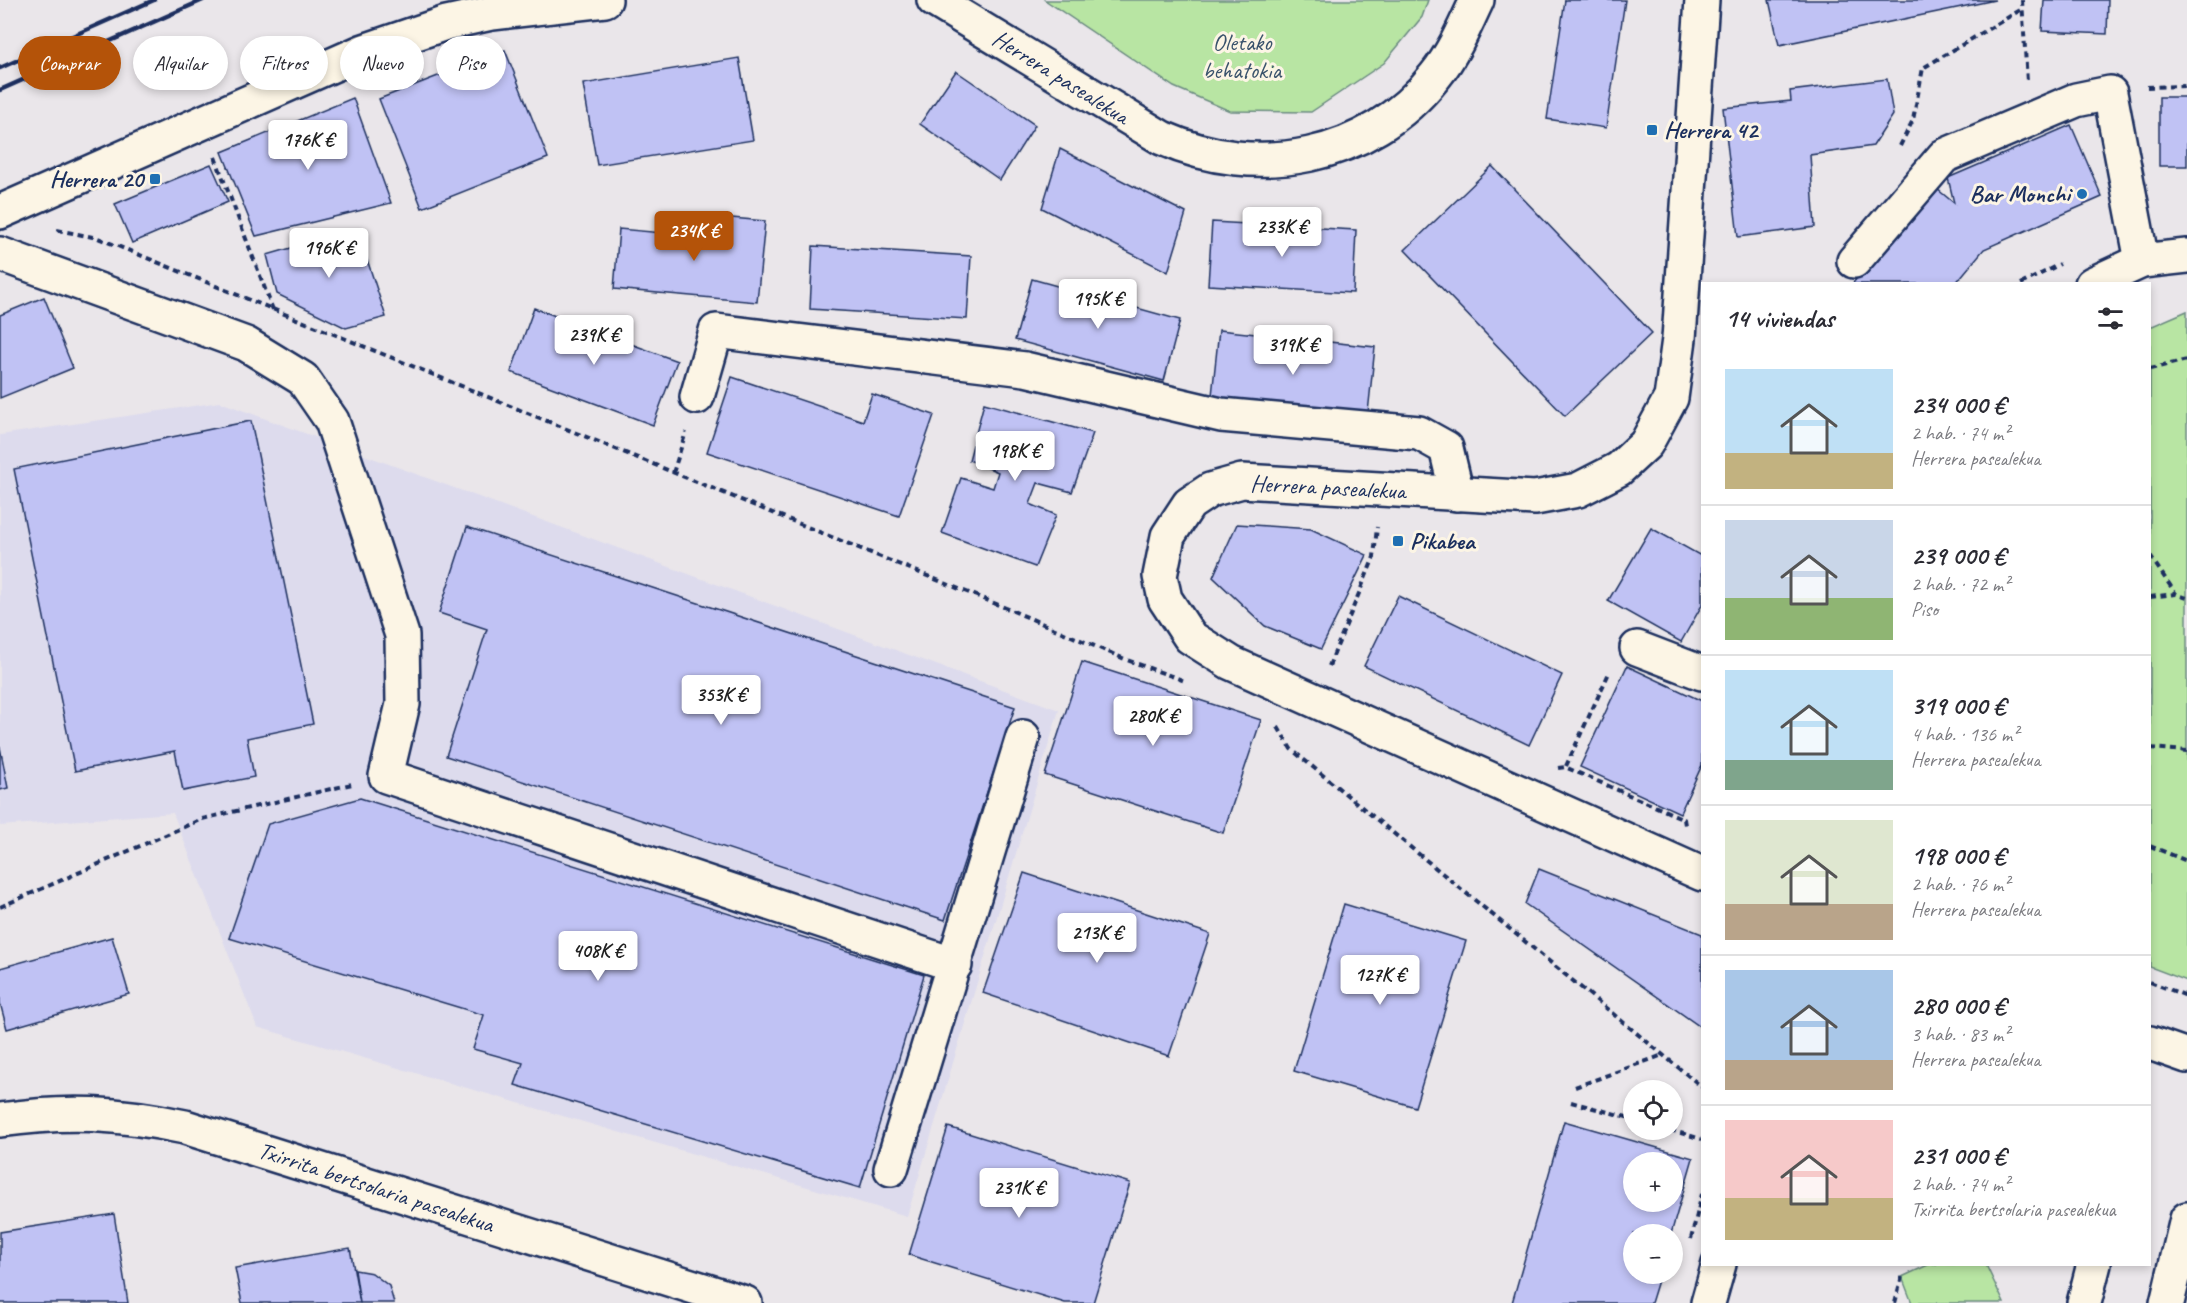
<!DOCTYPE html>
<html lang="es">
<head>
<meta charset="utf-8">
<style>
  body { margin:0; font-family:Caveat,sans-serif; background:#f2f2f3; color:#2b2b33; height:100vh; display:flex; flex-direction:column; font-size:22px; white-space:nowrap }
  * { box-sizing:border-box; margin:0 }
  p { font-size:20px; color:#7c7c81 }
  .icon { flex:none; width:33px; height:33px; fill:none; stroke:currentColor; stroke-width:2; stroke-linecap:round; stroke-linejoin:round }
  .map { position:relative; flex:1; overflow:hidden }
  .side { position:absolute; left:1701px; top:282px; width:450px; height:984px; display:flex; flex-direction:column; background:#fff; border-radius:0px; box-shadow:0 3px 9px #0003 }
  .side>* { flex:none }
  .hud { position:absolute; left:18px; top:36px; width:570px; height:54px; display:flex; gap:12px }
  .tools { position:absolute; left:1623px; top:1080px; display:grid; gap:12px }
  .tools a { display:grid; place-items:center; width:60px; height:60px; border-radius:50%; background:#fff; box-shadow:0 3px 9px #0003; font-size:30px }
  .price { position:absolute; translate:-50% -51px; padding:0 14px; border-radius:6px; background:#fff; color:#222; font-size:20px; line-height:39px; filter:drop-shadow(0 2px 3px #0008) }
  .price::after { content:''; position:absolute; left:50%; top:36px; width:18px; height:14px; margin-left:-9px; background:inherit; clip-path:polygon(0 0,100% 0,50% 100%) }
  .price.selected { background:#b45309; color:#fff }
  ul { padding:0; list-style:none }
  li { display:flex; align-items:center; gap:18px; height:150px; padding:0 24px }
  li+li { border-top:2px solid #e1e1e2 }
  li span { display:grid; place-items:center; flex:none; width:168px; height:120px; border-radius:0px; color:#555 }
  li>.icon { margin-inline-start:auto }
  span .icon { width:72px; height:72px; fill:#fffc; stroke-width:1 }
  li b { font-size:26px }
  h2 { display:flex; justify-content:space-between; align-items:center; height:72px; padding:0 24px; font-size:26px }
  .tag { padding:0 21px; border-radius:27px; background:#fff; box-shadow:0 3px 9px #0003; font-size:21px; line-height:54px }
  .tag.selected { background:#b45309; color:#fff }
  .map>svg:first-child { display:block }
  .built { fill:#dddbed }
  .green { fill:#b8e5a3; stroke:#6a8a80; stroke-width:1.5 }
  .building { fill:#c0c2f4; stroke:#1b2f5e; stroke-width:1.5; fill-rule:evenodd }
  .lines { fill:none; stroke-linecap:round; stroke-linejoin:round }
  .minor-casing { stroke:#1b2f5e; stroke-width:38 }
  .path { stroke:#1b2f5e; stroke-width:4; stroke-dasharray:6 4.5; stroke-linecap:butt }
  .minor { stroke:#fcf5e5; stroke-width:33 }
  .rail { stroke:#1b2f5e; stroke-width:4.5 }
  .poi-dot { fill:#1f6fb2; stroke:#fcf5e5; stroke-width:2 }
  .labels { text-anchor:middle; dominant-baseline:central; stroke-width:6; stroke-linejoin:round; paint-order:stroke }
  .park-label { font-size:24px; fill:#3a536c; stroke:#fcf5e5 }
  .street-label { font-size:24px; fill:#1b2f5e; stroke:#fcf5e5 }
  .poi-label { font-size:24px; font-weight:bold; fill:#1b2f5e; stroke:#fcf5e5; text-anchor:start }
</style>
</head>
<body>
<div class="map">
<svg width="2187" height="1303" viewBox="0 0 2187 1303">
  <rect width="100%" height="100%" fill="#eae6ea"/>
  <filter id="ink" filterUnits="userSpaceOnUse"><feTurbulence type="fractalNoise" baseFrequency=".0167" numOctaves="2"/><feDisplacementMap in="SourceGraphic" scale="12" xChannelSelector="R" yChannelSelector="G"/><feConvolveMatrix kernelMatrix="1 2 1 2 8 2 1 2 1" color-interpolation-filters="sRGB"/></filter>
  <g filter="url(#ink)">
    <path class="built" d="M220,402L1059,710L907,1216L257,1027L173,813L0,826V435Z"/>
    <g class="green">
      <path d="M1045,0H1428L1422,17L1384,63L1311,112L1230,111L1174,87Z"/>
      <path d="M2187,311V981L2150,967V327Z"/>
      <path d="M1930,1264L1986,1265L2004,1303H1912L1902,1277Z"/>
    </g>
    <g class="building">
      <path d="M1565,0H1625L1606,128L1547,119Z"/>
      <path d="M1769,0H1995L1779,45Z"/>
      <path d="M2044,0H2108L2107,34L2042,31Z"/>
      <path d="M505,50L548,158L422,208L379,99Z"/>
      <path d="M739,58L753,140L597,165L583,84Z"/>
      <path d="M956,71L1035,125L1000,180L920,124Z"/>
      <path d="M1887,79L1893,115L1873,146L1810,155L1815,227L1738,237L1723,108L1791,101L1790,91Z"/>
      <rect x="2159" y="97" width="28" height="69"/>
      <path d="M353,98L391,203L256,236L222,152Z"/>
      <path d="M2071,125L2102,197L1984,249L1955,284H1852L1937,189L1954,203L1948,178Z"/>
      <path d="M1060,149L1186,213L1168,272L1042,208Z"/>
      <path d="M211,164L228,202L132,243L115,204Z"/>
      <path d="M1492,166L1652,333L1565,416L1405,250Z"/>
      <path d="M720,217L765,221L757,302L614,289L619,229L718,238Z"/>
      <path d="M1212,222L1356,230L1353,293L1208,285Z"/>
      <path d="M357,229L386,317L346,328L277,294L267,255Z"/>
      <path d="M813,246L971,256L967,319L810,309Z"/>
      <path d="M1032,279L1180,320L1164,381L1015,340Z"/>
      <path d="M44,297L73,368L0,398V315Z"/>
      <path d="M534,308L677,361L653,425L511,372Z"/>
      <path d="M1219,330L1375,347L1367,422L1211,405Z"/>
      <path d="M732,377L863,421L872,394L934,415L899,516L707,452Z"/>
      <path d="M984,403L1093,433L1072,492L1038,483L1030,504L1056,515L1035,567L942,533L961,478L993,488L998,472L969,460Z"/>
      <path d="M251,421L313,724L247,738L254,777L183,791L175,751L75,771L14,469Z"/>
      <path d="M1237,524L1311,529L1367,555L1321,649L1265,626L1213,577Z"/>
      <path d="M467,527L1015,707L945,920L446,756L487,629L439,613Z"/>
      <path d="M1651,528L1701,556L1702,553V605L1681,642L1608,601Z"/>
      <path d="M1398,596L1562,675L1529,745L1364,666Z"/>
      <path d="M1082,662L1261,720L1223,833L1045,775Z"/>
      <path d="M1627,666L1702,701V765L1680,813L1580,767Z"/>
      <path d="M0,747L8,788L0,790Z"/>
      <path d="M360,798L924,975L860,1188L515,1085L523,1063L473,1049L484,1015L229,938L268,824Z"/>
      <path d="M1539,869L1702,934V1028L1525,904Z"/>
      <path d="M1024,873L1210,934L1169,1056L983,993Z"/>
      <path d="M1344,904L1466,941L1415,1107L1294,1071Z"/>
      <path d="M112,937L129,994L7,1029L0,1003V968Z"/>
      <path d="M1564,1121L1693,1158L1671,1234H1634V1274H1660L1651,1303H1512ZM1634,1162H1672V1202H1634Z"/>
      <path d="M948,1127L1130,1183L1093,1303H1065L909,1255Z"/>
      <path d="M114,1214L128,1303H0V1232Z"/>
      <path d="M350,1248L360,1303H242L235,1268Z"/>
      <path d="M355,1270L372,1273L389,1286L394,1303H360Z"/>
    </g>
    <g class="lines">
      <g class="minor-casing">
        <g id="minor">
          <path d="M934,0L1162,138C1257,180 1369,160 1435,76C1453,54 1465,26 1477,0"/>
          <path d="M1702,0L1679,339L1671,398L1646,444L1619,469L1578,490L1535,498L1242,481L1210,490L1189,504L1168,536L1160,576L1165,599L1190,637L1231,663L1702,874"/>
          <path d="M0,212L364,51L446,23L492,13L605,0"/>
          <path d="M0,254L246,344L303,379L332,421L402,635L403,704L386,776L955,965"/>
          <path d="M1854,261L1944,156L2076,100L2110,93L2142,261"/>
          <path d="M2092,284L2142,261L2187,256"/>
          <path d="M697,397L716,331L1025,369L1221,415L1419,433L1446,448L1457,494"/>
          <path d="M1637,648L1702,673"/>
          <path d="M2150,1043L2187,1056"/>
          <path d="M0,1120C68,1110 118,1113 185,1127L745,1303"/>
          <path d="M891,1169L1023,737"/>
          <path d="M1708,1303L1719,1264"/>
          <path d="M2084,1303L2094,1264"/>
          <path d="M2167,1303L2187,1219"/>
        </g>
      </g>
      <g class="path">
        <path d="M2022,0L2027,82"/>
        <path d="M2147,87L2187,86"/>
        <path d="M1900,146L1913,120L1923,68L2022,9"/>
        <path d="M215,157L273,310"/>
        <path d="M57,230L98,238L1006,608L1127,660L1185,681"/>
        <path d="M2021,284L2060,264"/>
        <path d="M2150,369L2187,360"/>
        <path d="M673,473L686,432"/>
        <path d="M2150,556L2176,594"/>
        <path d="M2150,597L2176,594L2187,598"/>
        <path d="M1329,666L1374,557L1377,527"/>
        <path d="M1278,727L1291,749L1702,1087"/>
        <path d="M2150,748L2187,751"/>
        <path d="M1566,766L1609,673"/>
        <path d="M1558,768L1565,767L1684,819L1685,825"/>
        <path d="M2150,846L2187,861"/>
        <path d="M0,907L202,819L352,784"/>
        <path d="M2150,982L2187,996"/>
        <path d="M1575,1087L1663,1055"/>
        <path d="M1571,1102L1634,1119"/>
        <path d="M1670,1130L1702,1139"/>
        <path d="M1691,1239L1702,1194"/>
        <path d="M1895,1303L1902,1277"/>
      </g>
      <use href="#minor" class="minor"/>
      <g class="rail">
        <path d="M0,68L154,0"/>
        <path d="M0,90L203,0"/>
      </g>
    </g>
  </g>
  <g class="poi-dot">
    <rect x="1646" y="124" width="12" height="12" rx="3"/>
    <rect x="149" y="173" width="12" height="12" rx="3"/>
    <circle cx="2082" cy="194" r="6"/>
    <rect x="1392" y="535" width="12" height="12" rx="3"/>
  </g>
  <g class="labels">
    <g class="park-label">
      <text x="1242" y="42">Oletako<tspan x="1242" dy="28">behatokia</tspan></text>
    </g>
    <g class="street-label">
      <text transform="translate(1061 77) rotate(32)">Herrera pasealekua</text>
      <text transform="translate(1328 487) rotate(3)">Herrera pasealekua</text>
      <text transform="translate(376 1187) rotate(18)">Txirrita bertsolaria pasealekua</text>
    </g>
    <g class="poi-label">
      <text x="1664" y="130">Herrera 42</text>
      <text x="143" y="179" text-anchor="end">Herrera 20</text>
      <text x="2070" y="194" text-anchor="end">Bar Monchi</text>
      <text x="1410" y="541">Pikabea</text>
    </g>
  </g>
</svg>
<div class="tools">
<a><svg class="icon" aria-label="locate" viewBox="0 0 24 24"><circle cx="12" cy="12" r="6"/><path d="M12 2v4M12 18v4M2 12h4M18 12h4"/></svg></a>
<a>+</a>
<a>−</a>
</div>
<b class="price" style="left:308px;top:171px">176K €</b>
<b class="price" style="left:1282px;top:258px">233K €</b>
<b class="price selected" style="left:694px;top:262px">234K €</b>
<b class="price" style="left:329px;top:279px">196K €</b>
<b class="price" style="left:1098px;top:330px">195K €</b>
<b class="price" style="left:594px;top:366px">239K €</b>
<b class="price" style="left:1293px;top:376px">319K €</b>
<b class="price" style="left:1015px;top:482px">198K €</b>
<b class="price" style="left:721px;top:726px">353K €</b>
<b class="price" style="left:1153px;top:747px">280K €</b>
<b class="price" style="left:1097px;top:964px">213K €</b>
<b class="price" style="left:598px;top:982px">408K €</b>
<b class="price" style="left:1380px;top:1006px">127K €</b>
<b class="price" style="left:1019px;top:1219px">231K €</b>
<div class="hud">
<a class="tag selected">Comprar</a>
<a class="tag">Alquilar</a>
<a class="tag">Filtros</a>
<a class="tag">Nuevo</a>
<a class="tag">Piso</a>
</div>
<section class="side">
<h2>14 viviendas<svg class="icon" aria-label="filters" viewBox="0 0 24 24"><path d="M4 7h16M4 17h16"/><circle cx="9" cy="7" r="2"/><circle cx="15" cy="17" r="2"/></svg></h2>
<ul>
<li><span style="background:linear-gradient(#bfe0f5 70%,#c2b280 0)"><svg class="icon" aria-label="home" viewBox="0 0 24 24"><path d="M3 11l9-7 9 7M6 9v11h12V9"/></svg></span><div><b>234 000 €</b><p>2 hab. · 74 m²</p><p>Herrera pasealekua</p></div></li>
<li><span style="background:linear-gradient(#c9d6e8 65%,#8fb573 0)"><svg class="icon" aria-label="home" viewBox="0 0 24 24"><path d="M3 11l9-7 9 7M6 9v11h12V9"/></svg></span><div><b>239 000 €</b><p>2 hab. · 72 m²</p><p>Piso</p></div></li>
<li><span style="background:linear-gradient(#bfe0f5 75%,#7fa58c 0)"><svg class="icon" aria-label="home" viewBox="0 0 24 24"><path d="M3 11l9-7 9 7M6 9v11h12V9"/></svg></span><div><b>319 000 €</b><p>4 hab. · 136 m²</p><p>Herrera pasealekua</p></div></li>
<li><span style="background:linear-gradient(#dfe7d0 70%,#b9a48a 0)"><svg class="icon" aria-label="home" viewBox="0 0 24 24"><path d="M3 11l9-7 9 7M6 9v11h12V9"/></svg></span><div><b>198 000 €</b><p>2 hab. · 76 m²</p><p>Herrera pasealekua</p></div></li>
<li><span style="background:linear-gradient(#a9c7e8 75%,#b9a48a 0)"><svg class="icon" aria-label="home" viewBox="0 0 24 24"><path d="M3 11l9-7 9 7M6 9v11h12V9"/></svg></span><div><b>280 000 €</b><p>3 hab. · 83 m²</p><p>Herrera pasealekua</p></div></li>
<li><span style="background:linear-gradient(#f6c9c9 65%,#c2b280 0)"><svg class="icon" aria-label="home" viewBox="0 0 24 24"><path d="M3 11l9-7 9 7M6 9v11h12V9"/></svg></span><div><b>231 000 €</b><p>2 hab. · 74 m²</p><p>Txirrita bertsolaria pasealekua</p></div></li>
</ul>
</section>
</div>
</body>
</html>
